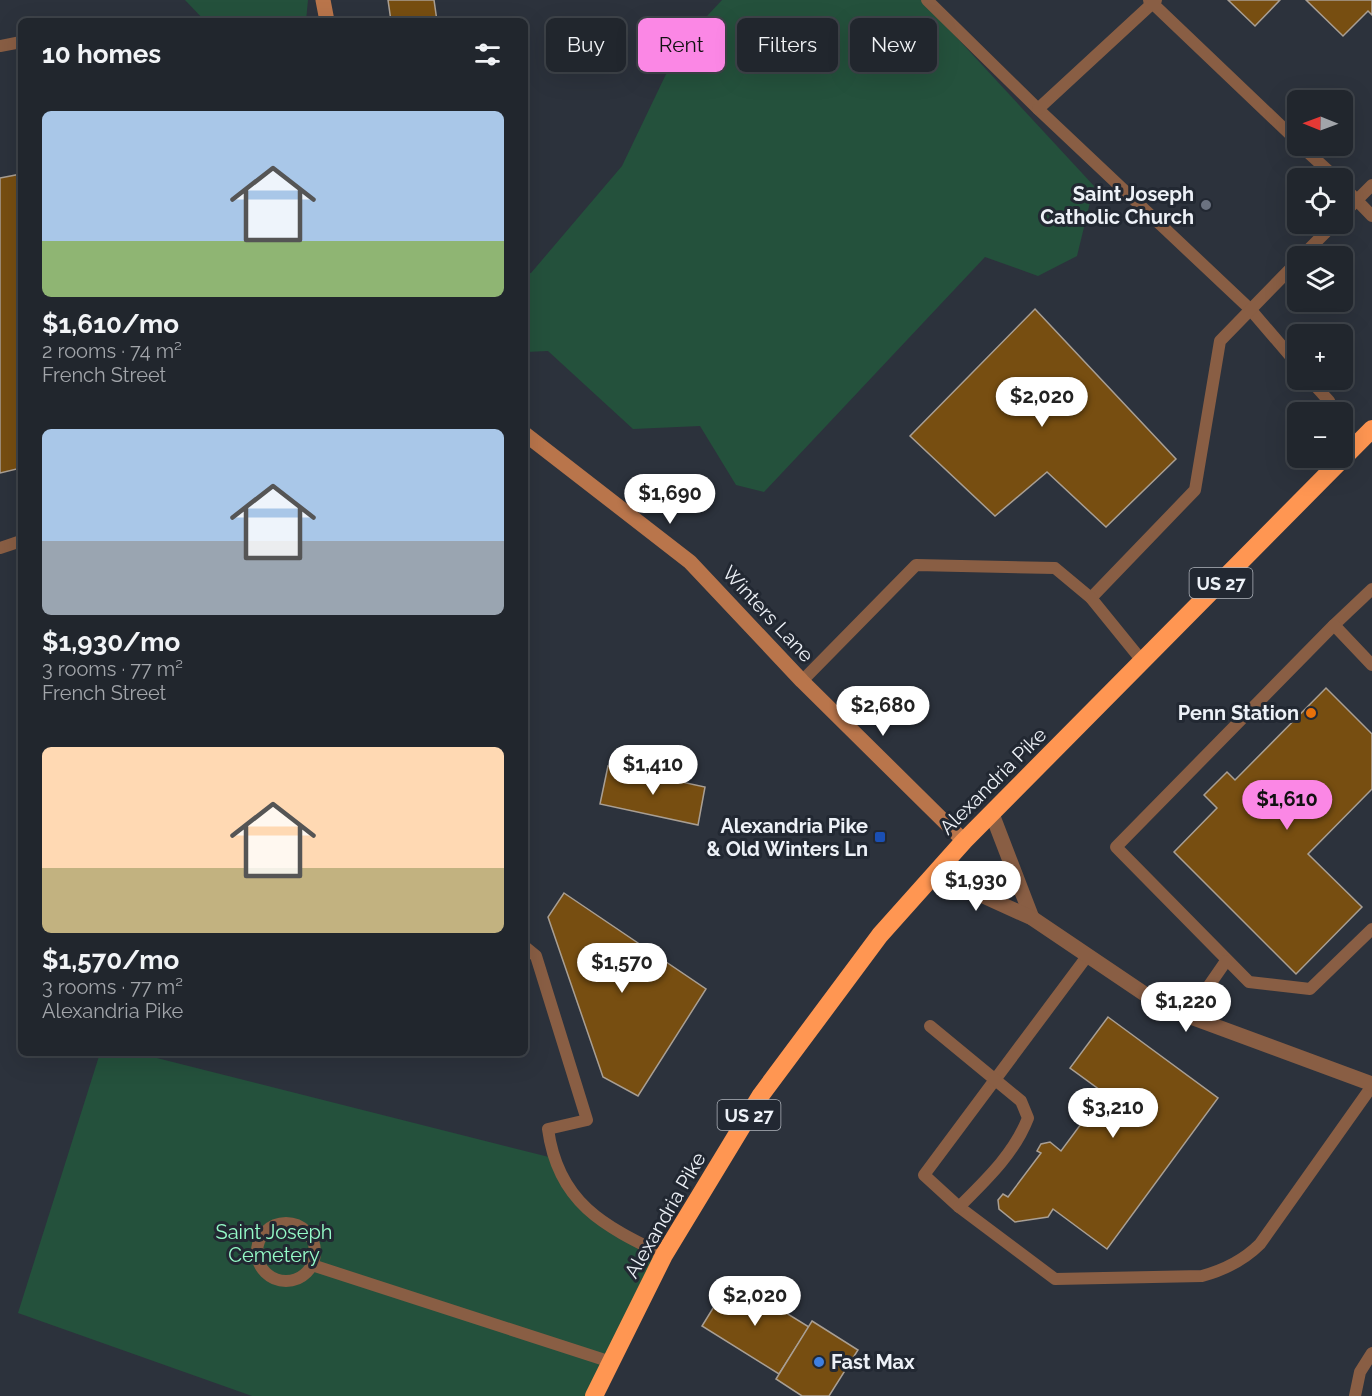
<!DOCTYPE html>
<html lang="en">
<head>
<meta charset="utf-8">
<style>
  body { margin:0; font-family:Raleway,sans-serif; background:#292e35; color:#f1f3f6; height:100vh; display:flex; flex-direction:column; font-size:22px; white-space:nowrap }
  * { box-sizing:border-box; margin:0 }
  p { font-size:20px; color:#a2a5aa }
  .icon { flex:none; width:33px; height:33px; fill:none; stroke:currentColor; stroke-width:2; stroke-linecap:round; stroke-linejoin:round }
  .map { position:relative; flex:1; overflow:hidden }
  .side { position:absolute; left:18px; top:18px; width:510px; height:1038px; display:flex; flex-direction:column; background:#21262d; border-radius:9px; box-shadow:0 6px 24px #0002,0 0 0 2px #3e4349 }
  .side>* { flex:none }
  .hud { position:absolute; left:546px; top:18px; width:570px; height:54px; display:flex; gap:12px }
  .needle { width:39px; rotate:271deg }
  .fabs { position:absolute; left:1287px; top:90px; display:grid; gap:12px }
  .fabs a { display:grid; place-items:center; width:66px; height:66px; border-radius:9px; background:#21262d; box-shadow:0 6px 24px #0002,0 0 0 2px #3e4349; font-size:30px }
  .price { position:absolute; translate:-50% -51px; padding:0 14px; border-radius:21px; background:#fff; color:#222; font-size:20px; line-height:39px; filter:drop-shadow(0 2px 3px #0008) }
  .price::after { content:''; position:absolute; left:50%; top:36px; width:18px; height:14px; margin-left:-9px; background:inherit; clip-path:polygon(0 0,100% 0,50% 100%) }
  .price.on { background:#fb87e5; color:#111 }
  ul { padding:0; list-style:none }
  li { display:grid; align-content:center; gap:12px; height:318px; padding:0 24px }
  li span { display:grid; place-items:center; height:186px; border-radius:9px; color:#555 }
  li>.icon { margin-inline-start:auto }
  span .icon { width:108px; height:108px; fill:#fffc; stroke-width:1 }
  li b { font-size:26px }
  h2 { display:flex; justify-content:space-between; align-items:center; height:72px; padding:0 24px; font-size:26px }
  .chip { padding:0 21px; border-radius:9px; background:#21262d; box-shadow:0 6px 24px #0002,0 0 0 2px #3e4349; font-size:21px; line-height:54px }
  .chip.on { background:#fb87e5; color:#111 }
  .map>svg:first-child { display:block }
  .green { fill:#24513c }
  .building { fill:#774e11; stroke:#a99f94; stroke-width:1.5 }
  .lines { fill:none; stroke-linecap:round; stroke-linejoin:round }
  .lane { stroke:#895e44; stroke-width:12 }
  .street { stroke:#895e44; stroke-width:15 }
  .secondary { stroke:#b9754b; stroke-width:15 }
  .highway { stroke:#ff9652; stroke-width:18 }
  .worship-dot { fill:#6b7280; stroke:#222832; stroke-width:2 }
  .food-dot { fill:#e8710a; stroke:#222832; stroke-width:2 }
  .transit-dot { fill:#1a4fb4; stroke:#222832; stroke-width:2 }
  .shop-dot { fill:#3f7fe0; stroke:#222832; stroke-width:2 }
  .labels { text-anchor:middle; dominant-baseline:central; stroke-width:6; stroke-linejoin:round; paint-order:stroke }
  .shield { fill:#222832; stroke:#b0b5bc; stroke-width:1.5 }
  .shield-label { font-size:18px; font-weight:bold; fill:#edf1f7 }
  .poi-label { font-size:20px; font-weight:bold; fill:#edf1f7; stroke:#222832; text-anchor:end }
  .street-label { font-size:20px; fill:#edf1f7; stroke:#222832 }
  .park-label { font-size:20px; fill:#95fbc8; stroke:#222832 }
</style>
</head>
<body>
<div class="map">
<svg width="1372" height="1396" viewBox="0 0 1372 1396">
  <rect width="100%" height="100%" fill="#2c323c"/>
  <g class="green">
    <path d="M185,0H308L306,21H205Z"/>
    <path d="M722,0H922L1094,186L1077,256L1038,276L985,257L764,492L736,485L700,426L633,429L548,351L525,352V274L531,273L622,166L680,45Z"/>
    <path d="M100,1053H137L549,1157L587,1211L664,1255L594,1396H252L18,1313Z"/>
  </g>
  <g class="building">
    <path d="M388,0H434L437,21H391Z"/>
    <path d="M1228,0H1280L1255,26Z"/>
    <path d="M1306,0H1372V15L1368,11L1343,36Z"/>
    <path d="M21,174V468L0,473V178Z"/>
    <path d="M1035,309L1176,459L1106,527L1047,472L995,516L910,436Z"/>
    <path d="M1326,688L1372,734V789L1308,854L1362,907L1296,974L1174,852L1217,808L1204,795L1227,772L1235,780Z"/>
    <path d="M608,766L705,787L698,825L600,804Z"/>
    <path d="M564,893L706,989L638,1096L603,1077L548,917Z"/>
    <path d="M1108,1017L1218,1098L1107,1249L1053,1209L1048,1217L1015,1222L999,1209L998,1200L1003,1194L1008,1197L1041,1153L1037,1151L1041,1144L1050,1142L1061,1151L1104,1093L1070,1068Z"/>
    <path d="M731,1279L809,1327L779,1374L702,1326Z"/>
    <path d="M812,1321L858,1350L829,1396H802L776,1379Z"/>
  </g>
  <g class="lines">
    <g class="lane">
      <path d="M927,0L1038,109L1250,309L1298,365"/>
      <path d="M1149,0L1298,142"/>
      <path d="M0,46L21,42"/>
      <path d="M1038,109L1156,0"/>
      <path d="M1301,146L1336,178"/>
      <path d="M1342,185L1372,216"/>
      <path d="M1342,215L1372,185"/>
      <path d="M1302,256L1334,224"/>
      <path d="M1310,380L1329,401L1334,412"/>
      <path d="M1342,437L1349,454"/>
      <path d="M0,548L21,541"/>
      <path d="M1091,598L1195,490L1220,341L1298,261"/>
      <path d="M1334,625L1372,589"/>
      <path d="M1372,665L1334,625L1116,847L1249,982L1310,989L1372,929"/>
      <path d="M802,681L916,565L1055,568L1091,598L1143,662"/>
      <path d="M525,947L536,956L587,1120L548,1129C558,1203 604,1226 664,1255"/>
      <path d="M1088,955L924,1175L959,1207L1055,1279L1202,1276C1224,1270 1244,1260 1260,1244L1372,1086"/>
      <path d="M1188,1016L1226,961"/>
      <path d="M930,1026L1021,1101L1028,1118C1014,1154 986,1180 959,1207"/>
      <circle cx="286" cy="1252" r="29"/>
      <path d="M312,1265L611,1362"/>
      <path d="M1355,1396L1360,1372L1372,1353"/>
    </g>
    <g class="street">
      <path d="M992,814L1032,918"/>
      <path d="M935,874L1032,918L1155,1001L1188,1016L1372,1084"/>
    </g>
    <g class="secondary">
      <path d="M323,0L327,21"/>
      <path d="M525,434L690,562L802,681L964,841"/>
    </g>
    <path class="highway" d="M594,1396L664,1255L761,1095L880,935L964,841L1372,429"/>
  </g>
  <circle class="worship-dot" cx="1206" cy="205" r="6"/>
  <circle class="food-dot" cx="1311" cy="713" r="6"/>
  <rect class="transit-dot" x="874" y="831" width="12" height="12" rx="3"/>
  <circle class="shop-dot" cx="819" cy="1362" r="6"/>
  <g class="labels">
    <g class="shield">
      <rect x="1189.5" y="568" width="63" height="30" rx="4.5"/>
      <rect x="717.5" y="1100" width="63" height="30" rx="4.5"/>
    </g>
    <g class="shield-label">
      <text x="1221" y="583">US 27</text>
      <text x="749" y="1115">US 27</text>
    </g>
    <g class="poi-label">
      <text x="1194" y="194">Saint Joseph<tspan x="1194" dy="23">Catholic Church</tspan></text>
      <text x="1299" y="713">Penn Station</text>
      <text x="868" y="826">Alexandria Pike<tspan x="868" dy="23">&amp; Old Winters Ln</tspan></text>
      <text x="831" y="1362" text-anchor="start">Fast Max</text>
    </g>
    <g class="street-label">
      <text transform="translate(768 614) rotate(47)">Winters Lane</text>
      <text transform="translate(993 781) rotate(-45)">Alexandria Pike</text>
      <text transform="translate(665 1215) rotate(-60)">Alexandria Pike</text>
    </g>
    <g class="park-label">
      <text x="274" y="1232">Saint Joseph<tspan x="274" dy="23">Cemetery</tspan></text>
    </g>
  </g>
</svg>
<div class="fabs">
<a><svg class="needle" viewBox="-14 -14 28 28"><path d="M0-13l5 13h-10z" fill="#e53935"/><path d="M0 13l5-13h-10z" fill="#a2a5aa"/></svg></a>
<a><svg class="icon" aria-label="locate" viewBox="0 0 24 24"><circle cx="12" cy="12" r="6"/><path d="M12 2v4M12 18v4M2 12h4M18 12h4"/></svg></a>
<a><svg class="icon" aria-label="layers" viewBox="0 0 24 24"><path d="M12 4l9 5-9 5-9-5zM3 14l9 5 9-5"/></svg></a>
<a>+</a>
<a>−</a>
</div>
<b class="price" style="left:1042px;top:428px">$2,020</b>
<b class="price" style="left:670px;top:525px">$1,690</b>
<b class="price" style="left:883px;top:737px">$2,680</b>
<b class="price" style="left:653px;top:796px">$1,410</b>
<b class="price on" style="left:1287px;top:831px">$1,610</b>
<b class="price" style="left:976px;top:912px">$1,930</b>
<b class="price" style="left:622px;top:994px">$1,570</b>
<b class="price" style="left:1186px;top:1033px">$1,220</b>
<b class="price" style="left:1113px;top:1139px">$3,210</b>
<b class="price" style="left:755px;top:1327px">$2,020</b>
<div class="hud">
<a class="chip">Buy</a>
<a class="chip on">Rent</a>
<a class="chip">Filters</a>
<a class="chip">New</a>
</div>
<section class="side">
<h2>10 homes<svg class="icon" aria-label="filters" viewBox="0 0 24 24"><path d="M4 7h16M4 17h16"/><circle cx="9" cy="7" r="2"/><circle cx="15" cy="17" r="2"/></svg></h2>
<ul>
<li><span style="background:linear-gradient(#a9c7e8 70%,#8fb573 0)"><svg class="icon" aria-label="home" viewBox="0 0 24 24"><path d="M3 11l9-7 9 7M6 9v11h12V9"/></svg></span><div><b>$1,610/mo</b><p>2 rooms · 74 m²</p><p>French Street</p></div></li>
<li><span style="background:linear-gradient(#a9c7e8 60%,#9aa5b1 0)"><svg class="icon" aria-label="home" viewBox="0 0 24 24"><path d="M3 11l9-7 9 7M6 9v11h12V9"/></svg></span><div><b>$1,930/mo</b><p>3 rooms · 77 m²</p><p>French Street</p></div></li>
<li><span style="background:linear-gradient(#ffd9b3 65%,#c2b280 0)"><svg class="icon" aria-label="home" viewBox="0 0 24 24"><path d="M3 11l9-7 9 7M6 9v11h12V9"/></svg></span><div><b>$1,570/mo</b><p>3 rooms · 77 m²</p><p>Alexandria Pike</p></div></li>
</ul>
</section>
</div>
</body>
</html>
